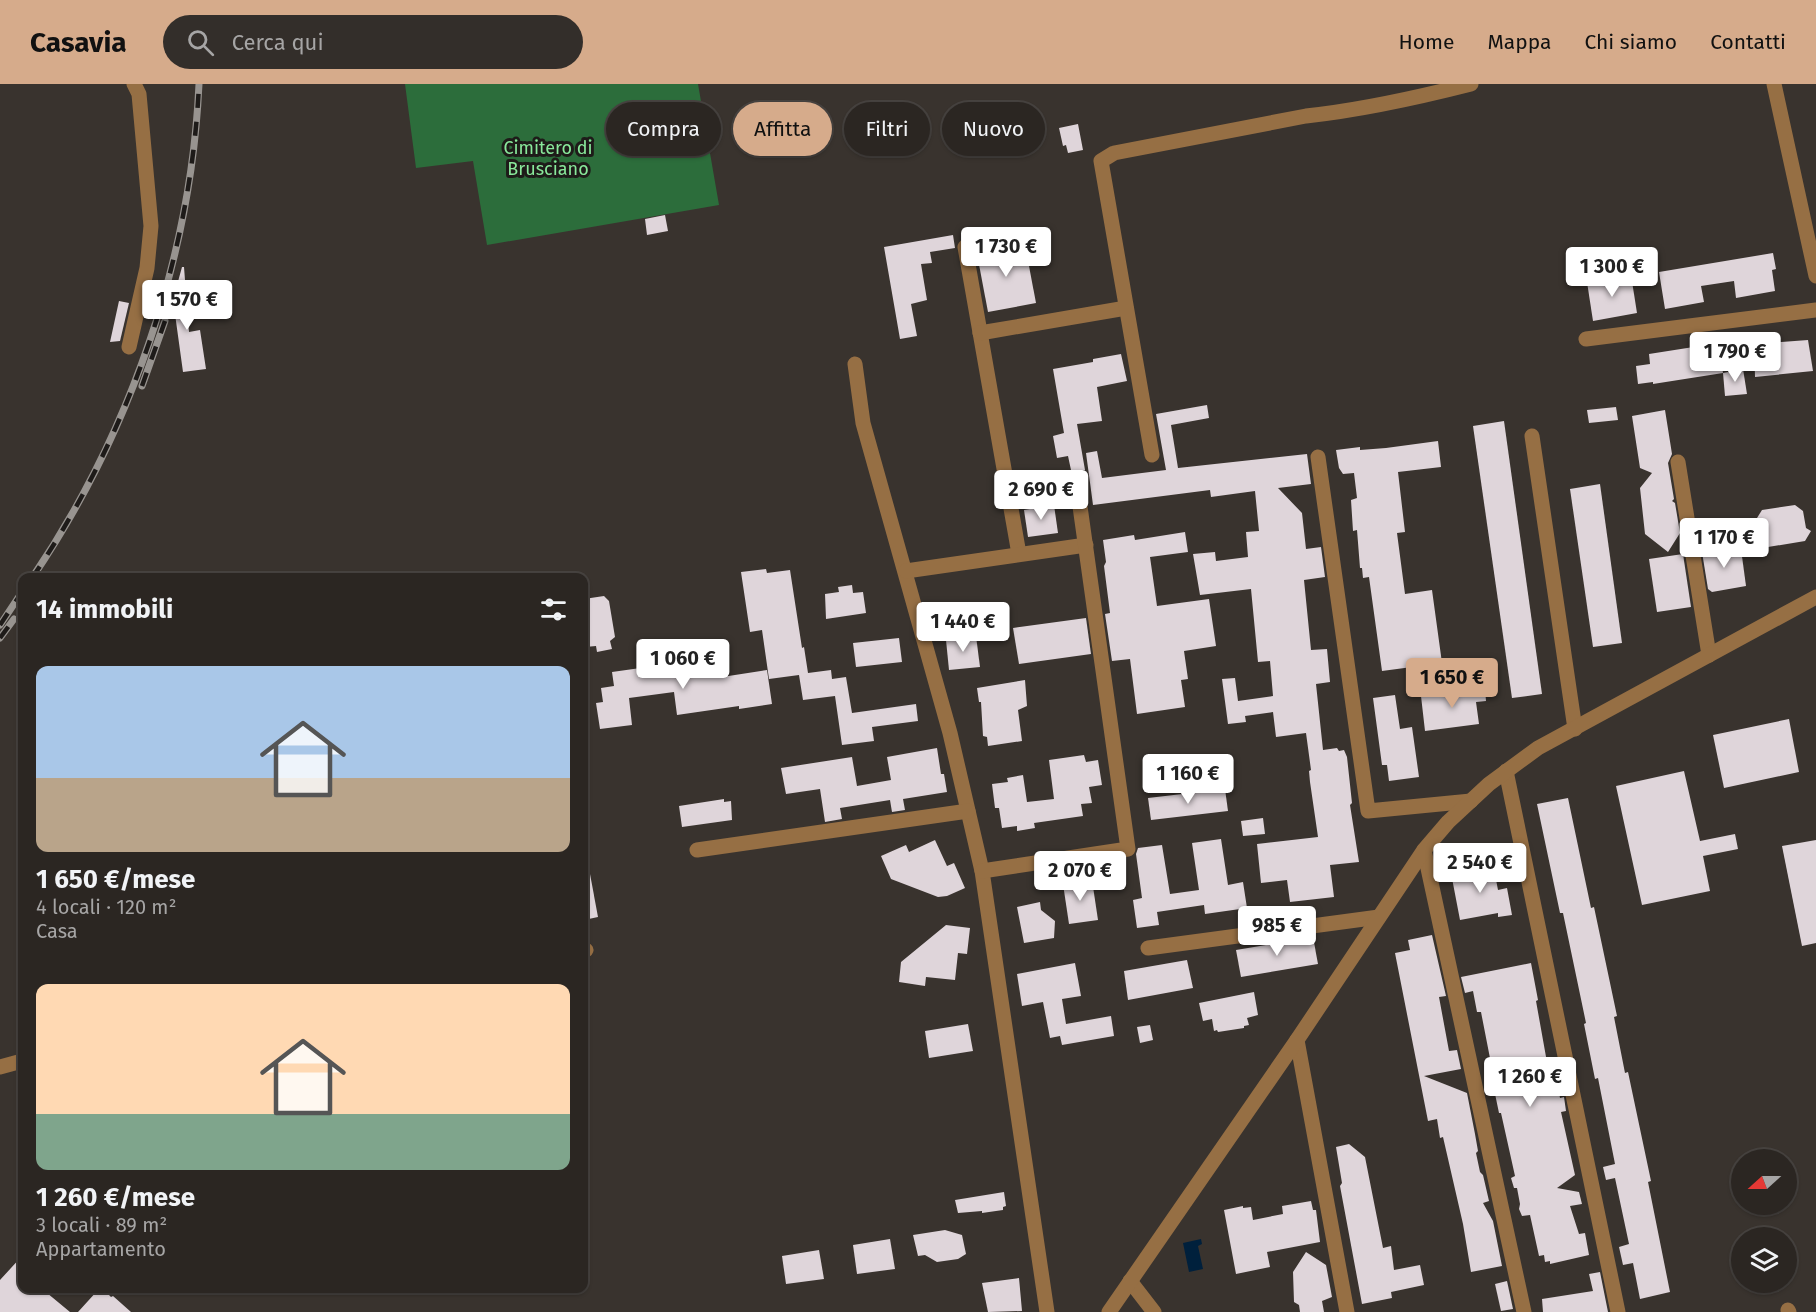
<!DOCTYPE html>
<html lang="it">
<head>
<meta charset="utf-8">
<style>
  body { margin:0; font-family:"Fira Sans",sans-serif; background:#332e2a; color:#f1f3f6; height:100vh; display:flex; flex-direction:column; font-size:22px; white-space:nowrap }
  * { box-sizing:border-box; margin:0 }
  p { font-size:20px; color:#a6a5a5 }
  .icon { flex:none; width:33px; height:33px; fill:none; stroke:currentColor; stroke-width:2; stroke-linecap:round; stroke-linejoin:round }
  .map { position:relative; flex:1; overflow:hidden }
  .panel { position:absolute; left:18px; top:489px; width:570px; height:720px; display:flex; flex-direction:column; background:#2b2622; border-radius:12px; box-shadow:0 2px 4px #0004,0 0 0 2px #474340 }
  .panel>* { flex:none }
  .banner { position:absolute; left:606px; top:18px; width:570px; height:54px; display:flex; gap:12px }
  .needle { width:39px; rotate:249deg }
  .fabs { position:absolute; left:1731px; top:1065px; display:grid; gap:12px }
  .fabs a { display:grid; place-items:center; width:66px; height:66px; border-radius:50%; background:#2b2622; box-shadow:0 2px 4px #0004,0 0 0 2px #474340; font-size:30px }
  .price { position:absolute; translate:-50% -51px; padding:0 14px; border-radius:6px; background:#fff; color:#222; font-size:20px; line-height:39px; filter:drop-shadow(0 2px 3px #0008) }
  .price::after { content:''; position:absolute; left:50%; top:36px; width:18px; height:14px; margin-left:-9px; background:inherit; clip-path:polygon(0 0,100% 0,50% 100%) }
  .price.on { background:#d6ab8b; color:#111 }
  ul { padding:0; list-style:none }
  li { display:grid; align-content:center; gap:12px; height:318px; padding:0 18px }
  li span { display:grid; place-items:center; height:186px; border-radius:12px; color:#555 }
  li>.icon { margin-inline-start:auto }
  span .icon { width:108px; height:108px; fill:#fffc; stroke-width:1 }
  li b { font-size:26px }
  h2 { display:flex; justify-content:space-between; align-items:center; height:72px; padding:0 18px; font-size:26px }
  .chip { padding:0 21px; border-radius:27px; background:#2b2622; box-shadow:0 2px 4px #0004,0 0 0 2px #474340; font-size:21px; line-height:54px }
  .chip.on { background:#d6ab8b; color:#111 }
  header { display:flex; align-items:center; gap:36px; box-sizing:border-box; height:84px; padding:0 30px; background:#d6ab8b; color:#111 }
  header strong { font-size:28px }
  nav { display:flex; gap:33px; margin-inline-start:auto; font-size:21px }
  .search { width:420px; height:54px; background:#332e2a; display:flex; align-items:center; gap:15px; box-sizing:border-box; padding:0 21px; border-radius:33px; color:#a6a5a5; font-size:22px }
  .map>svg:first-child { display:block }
  .green { fill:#2c6d3b }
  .water { fill:#00203c }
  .building { fill:#dfd5da }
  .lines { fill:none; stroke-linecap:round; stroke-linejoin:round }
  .minor { stroke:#966f44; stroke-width:15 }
  .rail-casing { stroke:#989490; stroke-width:7 }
  .rail { stroke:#1e1b19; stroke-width:4.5; stroke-dasharray:14; stroke-linecap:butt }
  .labels { text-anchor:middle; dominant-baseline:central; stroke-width:6; stroke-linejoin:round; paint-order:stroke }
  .park-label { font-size:18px; fill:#89e99b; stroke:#1e1b19 }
</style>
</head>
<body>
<header>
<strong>Casavia</strong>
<div class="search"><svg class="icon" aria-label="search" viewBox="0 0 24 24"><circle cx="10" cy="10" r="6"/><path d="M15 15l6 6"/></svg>Cerca qui</div>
<nav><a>Home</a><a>Mappa</a><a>Chi siamo</a><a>Contatti</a></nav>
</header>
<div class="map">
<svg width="1816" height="1228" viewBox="0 0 1816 1228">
  <rect width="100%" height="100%" fill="#39332e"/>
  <path class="green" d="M405,0H698L719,121L487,161L473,77L416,84Z"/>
  <path class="water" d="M1201,1155L1202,1160L1198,1162L1203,1185L1189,1188L1183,1159Z"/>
  <g class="building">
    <path d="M1078,40L1083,66L1068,69L1066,61L1063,62L1059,44Z"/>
    <path d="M665,131L668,147L647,151L645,135Z"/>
    <path d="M953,151L955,164L930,168L932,179L921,180L927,216L911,220L917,252L900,255L884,163Z"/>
    <path d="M1025,161L1036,219L988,228L977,170Z"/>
    <path d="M1773,169L1776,185L1772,186L1775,207L1736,214L1734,197L1701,202L1704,218L1665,225L1659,188Z"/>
    <path d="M182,183H184L189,248L200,246L206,285L183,288L175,230L172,231L171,223Z"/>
    <path d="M1631,191L1637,229L1593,237L1587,198Z"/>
    <path d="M119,217L129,219L120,257L110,258Z"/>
    <path d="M1808,256L1813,287L1755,293L1754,260Z"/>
    <path d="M1719,259L1723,289L1653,300V298L1638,300L1636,282L1650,280L1649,270Z"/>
    <path d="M1121,270L1127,297L1097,303L1102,337L1077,340L1085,386H1071L1068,372L1057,374L1053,352L1064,349L1053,285L1093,278V275Z"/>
    <path d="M1743,285L1747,310L1725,312L1723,289Z"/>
    <path d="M1207,321L1209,334L1171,341L1178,384L1307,370L1311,400L1278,404L1302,429L1306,465L1321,463L1325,493L1304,496L1311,566L1327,565L1330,598L1316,600L1323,666L1337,664L1339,667L1344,666L1347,673L1352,719L1350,721L1359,778L1330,781L1334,813L1290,818L1287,796L1261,799L1257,760L1318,753L1310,698L1309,687L1311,686L1306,649L1276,653L1273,628L1245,632L1246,638L1228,640L1222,595L1235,594L1238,617L1273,612L1270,577L1258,578L1251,505L1200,511L1193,470L1215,468L1216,477L1248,473L1246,448L1259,447L1255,407L1211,413L1210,406L1093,421L1086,369L1097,367L1102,394L1166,386L1156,330Z"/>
    <path d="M1616,323L1618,336L1589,339L1587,326Z"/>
    <path d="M1665,326L1672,370L1668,379L1674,415L1672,417L1675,419L1680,449L1668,468L1645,450L1640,404L1652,389L1640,384L1632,332Z"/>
    <path d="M1504,337L1542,610L1512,614L1473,342Z"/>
    <path d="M1438,357L1441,383L1398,388L1405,448L1397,449L1405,510L1432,506L1442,579L1382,587L1369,493L1363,494L1362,484H1360L1357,446L1353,447L1351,416L1357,414L1354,389L1343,390L1339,384L1336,366L1360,363V366L1386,364Z"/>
    <path d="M1600,400L1622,559L1593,563L1570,405Z"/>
    <path d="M1054,421L1058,449L1028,453L1024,426Z"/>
    <path d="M1795,421L1803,427L1806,444L1811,447L1805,457L1768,463L1760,457L1757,434L1762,426Z"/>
    <path d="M1185,448L1188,468L1150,473L1157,522L1209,515L1216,562L1184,567L1188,595L1181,596L1185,623L1137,630L1130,575L1112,577L1105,530L1110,529L1104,482L1106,478L1103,456L1134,451L1135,456Z"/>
    <path d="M1737,461L1741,465L1746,502L1712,508L1708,505L1702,468Z"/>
    <path d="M1683,470L1691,523L1657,528L1649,475Z"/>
    <path d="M766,485L767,489L790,486L802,564L804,563L808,589L831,586L832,595L846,593L852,629L916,620L918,637L872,643L874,657L842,661L835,612L803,616L799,591L769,595L762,546L750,548L741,488Z"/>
    <path d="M852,501L853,509L863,508L866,529L826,535L825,510L839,508L838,503Z"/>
    <path d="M604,512L609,517L615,553L610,557L612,565L597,568L596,562L585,563L584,515Z"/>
    <path d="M1086,534L1091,570L1019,580L1013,544Z"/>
    <path d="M976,552L980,583L949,586L946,556Z"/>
    <path d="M899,554L902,578L856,583L853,559Z"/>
    <path d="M719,573L722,593L767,586L772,620L739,625V622L677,631L674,608L629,614L632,641L600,645L596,619L603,618L601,604L614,602L612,588Z"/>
    <path d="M1025,596L1027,622L1018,626L1022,657L988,662L987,653L983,652L981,618H979L977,604Z"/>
    <path d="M1465,602L1485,605L1486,617L1476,618L1479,640L1425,647L1421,612L1466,605Z"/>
    <path d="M1395,611L1400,645L1412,643L1419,693L1389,697L1387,681H1382L1373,614Z"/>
    <path d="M1789,635L1799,688L1724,704L1713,651Z"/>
    <path d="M937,664L941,690H944L947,708L903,715L905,726L892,728L890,716L840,724L842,735L825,738L820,705L786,710L781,684L852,673L857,702L891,696L887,673Z"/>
    <path d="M1084,671L1086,678L1098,676L1102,701L1089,703L1092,719L1081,720L1083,732L1034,739L1035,744L1017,747V742L1002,744L999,724H995L992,700L1008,698L1007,694L1023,691L1027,718L1054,715L1049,676Z"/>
    <path d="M1684,687L1700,757L1735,750L1738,765L1703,772L1710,807L1642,821L1616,702Z"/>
    <path d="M1225,705L1228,727L1151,736L1148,714Z"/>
    <path d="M1568,714L1591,824L1594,823L1617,932L1614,933L1625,989L1628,988L1651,1097L1648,1098L1670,1208L1640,1215L1633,1179L1623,1181L1619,1163L1629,1160L1615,1094L1606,1096L1603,1083L1615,1080L1598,994L1595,995L1584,940L1586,939L1563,829H1560L1537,720Z"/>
    <path d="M724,715V718L731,717L732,736L682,743L679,722Z"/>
    <path d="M1263,734L1265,750L1243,752L1241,737Z"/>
    <path d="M1221,755L1228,801L1243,798L1247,824L1205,830L1204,821L1157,828L1159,841L1137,844L1133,816L1142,814L1136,770L1138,764L1162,761L1170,810L1199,806L1192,759Z"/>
    <path d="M935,756L947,782L954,779L965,804L947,812L938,813L891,795L881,772L906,761L909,768Z"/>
    <path d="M1816,756V859L1802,862L1782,762Z"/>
    <path d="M1493,780L1498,806L1507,804L1512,831L1498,833V829L1460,836L1451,789Z"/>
    <path d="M590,790L598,833L584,836V791Z"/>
    <path d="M1092,796L1098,836L1069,840L1063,800Z"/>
    <path d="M1040,818L1041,826L1055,837L1054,854L1024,859L1017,823Z"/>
    <path d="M946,841L970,844L967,870L958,869L955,896L926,893L925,902L899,898L901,878Z"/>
    <path d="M1432,851L1446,912L1439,913L1449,967L1457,966L1461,985L1424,992L1467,1009L1475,1050L1478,1067L1476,1069L1480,1088L1483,1091L1489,1117L1483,1119L1493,1137L1502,1182L1471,1188L1463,1140L1443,1053L1440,1054L1437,1035L1428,1037L1395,869L1410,866L1408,856Z"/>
    <path d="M1313,853L1318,880L1241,893L1236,866Z"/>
    <path d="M1187,876L1193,904L1128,916L1124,887Z"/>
    <path d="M1075,879L1081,912L1062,915L1066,940L1111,932L1114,952L1062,961L1060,952L1050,954L1043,918L1022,922L1017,890Z"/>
    <path d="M1531,879L1538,916L1536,917L1550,995L1556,994L1560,1014L1564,1013L1566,1027L1561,1028L1575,1091L1557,1104L1579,1108L1582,1120L1570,1122L1579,1150L1585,1149L1589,1171L1550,1180V1177L1545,1178L1544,1171L1539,1172L1530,1131L1522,1132L1519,1125L1520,1120L1517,1104H1514L1511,1094L1515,1092L1501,1029H1499L1494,1005H1496L1481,928H1477L1473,907L1465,909L1461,893Z"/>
    <path d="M1254,908L1258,931L1247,934L1249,941L1244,942V944L1218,948L1217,946L1214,947L1212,935L1203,937L1199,919Z"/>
    <path d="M968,940L973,967L929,974L925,947Z"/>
    <path d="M1150,941L1153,956L1140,959L1137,943Z"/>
    <path d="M1349,1060L1365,1073L1383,1164L1391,1162L1394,1186L1420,1181L1424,1201L1391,1208L1392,1214L1362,1220L1340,1102L1342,1099L1336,1063Z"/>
    <path d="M1004,1108L1006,1122L1003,1123V1126L982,1129V1127L958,1129L955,1116Z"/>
    <path d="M1311,1117L1313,1126H1316L1320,1158L1267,1168L1270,1183L1236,1190L1224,1126L1243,1122V1124L1251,1123L1253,1136L1283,1130L1282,1122Z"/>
    <path d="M945,1146L962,1151L966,1170L958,1175L937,1178L925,1171L918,1172L913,1151Z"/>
    <path d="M890,1155L895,1185L857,1190L853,1161Z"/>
    <path d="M819,1166L824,1195L786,1200L782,1172Z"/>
    <path d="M1306,1168L1326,1181L1332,1213L1322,1217L1324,1228H1300L1299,1221L1294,1218L1293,1188Z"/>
    <path d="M22,1172V1204H41L70,1228H0V1196Z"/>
    <path d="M1600,1188L1608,1228H1543L1542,1215L1593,1207L1589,1190Z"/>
    <path d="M1019,1194L1022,1227L988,1228L982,1199Z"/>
    <path d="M1507,1197L1513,1225L1501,1227L1495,1200Z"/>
    <path d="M98,1206L104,1211L107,1209L111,1213L113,1212L131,1228H78Z"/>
  </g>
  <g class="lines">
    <g class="minor">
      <path d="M1774,0L1816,192"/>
      <path d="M965,163L1019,470"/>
      <path d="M980,249L1126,224"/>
      <path d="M1586,255L1816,226"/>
      <path d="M129,263L147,184L151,142L139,10L134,0"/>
      <path d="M855,280L863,339L950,649L982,787L1047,1228"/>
      <path d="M1532,352L1575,645"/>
      <path d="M1152,371L1101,77L1114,69L1306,32C1362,26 1416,14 1471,0"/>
      <path d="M1318,373L1368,727L1471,717"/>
      <path d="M1678,378L1709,571"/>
      <path d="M906,487L1086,461"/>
      <path d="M1506,687L1618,1228"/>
      <path d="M697,766L968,727"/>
      <path d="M1424,766L1524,1228"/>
      <path d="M982,787L1128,765L1076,394"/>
      <path d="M1148,864L1379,833"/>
      <path d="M584,867L586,866"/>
      <path d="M1297,956L1347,1228"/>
      <path d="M0,983L22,977"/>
      <path d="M1130,1197L1154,1228"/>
      <path d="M1788,1226L1789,1228"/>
      <path d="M1109,1228L1297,956L1424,766L1448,738L1489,700L1538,664L1816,513"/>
    </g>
    <g class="rail-casing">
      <g id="rail">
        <path d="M142,302L165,237"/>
        <path d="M32,494C130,350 191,174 199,0"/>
        <path d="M0,541L22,508"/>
        <path d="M0,554L14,535"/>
      </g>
    </g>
    <use href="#rail" class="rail"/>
  </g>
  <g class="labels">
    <g class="park-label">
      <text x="548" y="64">Cimitero di<tspan x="548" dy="21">Brusciano</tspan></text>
    </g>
  </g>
</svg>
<div class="fabs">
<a><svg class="needle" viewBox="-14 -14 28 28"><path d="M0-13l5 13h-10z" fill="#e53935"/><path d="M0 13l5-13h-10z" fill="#a6a5a5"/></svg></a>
<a><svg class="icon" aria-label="layers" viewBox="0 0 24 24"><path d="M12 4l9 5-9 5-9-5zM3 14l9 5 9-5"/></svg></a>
</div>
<b class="price" style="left:1006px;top:194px">1 730 €</b>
<b class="price" style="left:1612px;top:214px">1 300 €</b>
<b class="price" style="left:187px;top:247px">1 570 €</b>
<b class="price" style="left:1735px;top:299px">1 790 €</b>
<b class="price" style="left:1041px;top:437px">2 690 €</b>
<b class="price" style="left:1724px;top:485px">1 170 €</b>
<b class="price" style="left:963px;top:569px">1 440 €</b>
<b class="price" style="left:683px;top:606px">1 060 €</b>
<b class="price on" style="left:1452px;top:625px">1 650 €</b>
<b class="price" style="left:1188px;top:721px">1 160 €</b>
<b class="price" style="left:1480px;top:810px">2 540 €</b>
<b class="price" style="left:1080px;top:818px">2 070 €</b>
<b class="price" style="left:1277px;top:873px">985 €</b>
<b class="price" style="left:1530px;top:1024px">1 260 €</b>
<div class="banner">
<a class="chip">Compra</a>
<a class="chip on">Affitta</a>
<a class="chip">Filtri</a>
<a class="chip">Nuovo</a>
</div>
<section class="panel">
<h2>14 immobili<svg class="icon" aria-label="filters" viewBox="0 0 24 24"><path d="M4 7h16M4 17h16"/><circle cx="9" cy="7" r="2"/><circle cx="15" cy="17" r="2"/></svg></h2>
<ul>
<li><span style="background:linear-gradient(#a9c7e8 60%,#b9a48a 0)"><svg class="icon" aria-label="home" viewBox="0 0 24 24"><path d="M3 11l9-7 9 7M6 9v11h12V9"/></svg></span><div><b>1 650 €/mese</b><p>4 locali · 120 m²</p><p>Casa</p></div></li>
<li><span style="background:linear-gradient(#ffd9b3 70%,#7fa58c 0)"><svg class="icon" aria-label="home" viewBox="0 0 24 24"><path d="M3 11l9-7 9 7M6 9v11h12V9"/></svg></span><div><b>1 260 €/mese</b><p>3 locali · 89 m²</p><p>Appartamento</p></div></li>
</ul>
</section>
</div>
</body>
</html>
